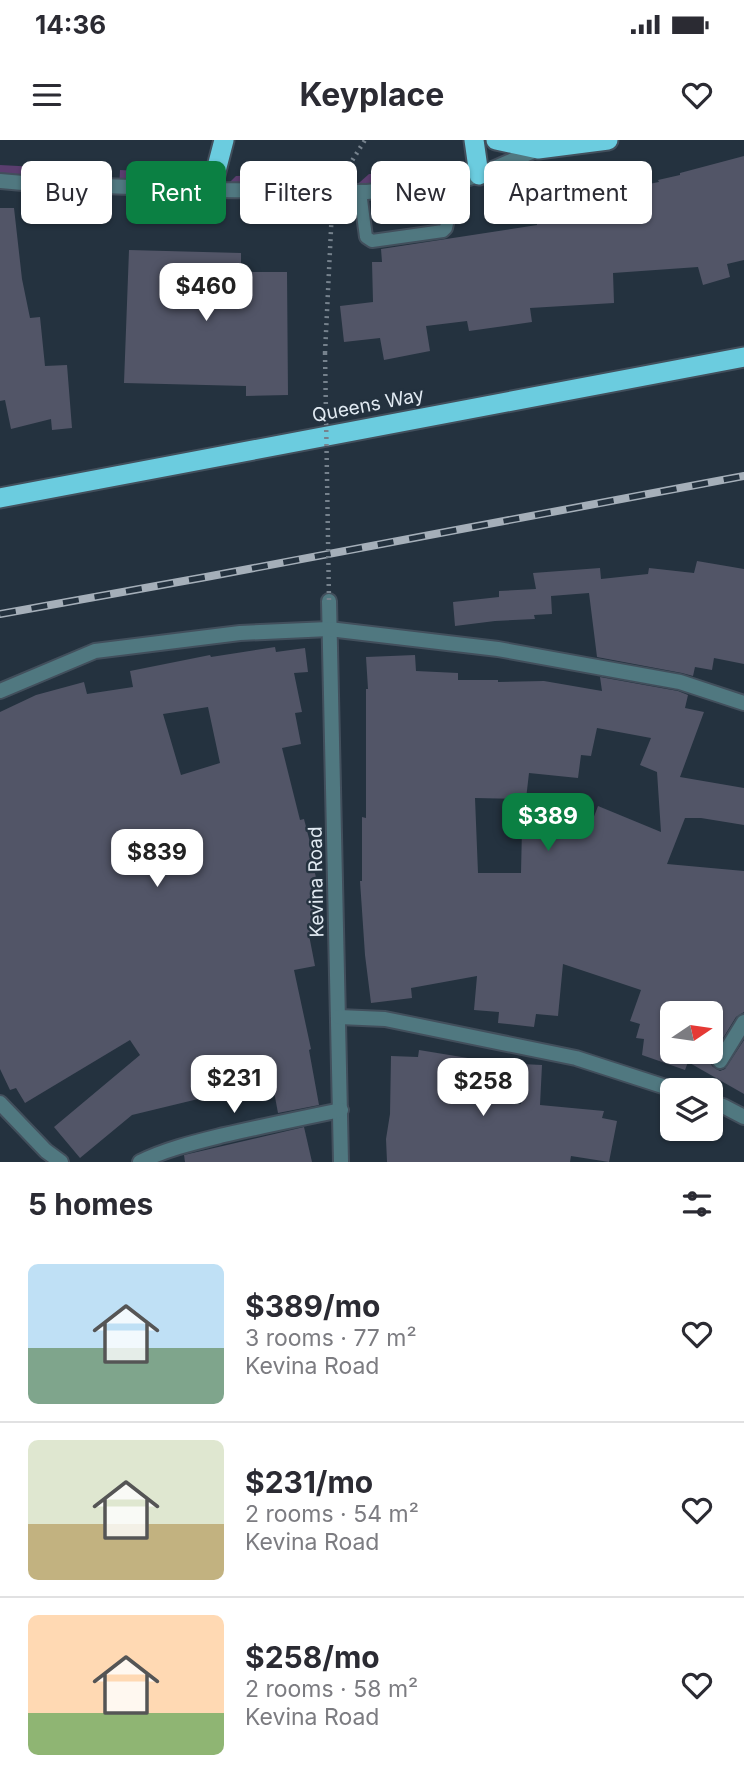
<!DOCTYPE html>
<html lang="en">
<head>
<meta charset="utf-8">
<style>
  body { margin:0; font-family:Inter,sans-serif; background:#f7f7f7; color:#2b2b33; height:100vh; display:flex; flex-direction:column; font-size:26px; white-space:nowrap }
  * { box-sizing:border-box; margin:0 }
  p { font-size:23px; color:#7c7c81 }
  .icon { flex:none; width:38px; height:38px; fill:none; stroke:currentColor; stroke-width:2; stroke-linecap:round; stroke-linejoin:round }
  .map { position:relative; height:1022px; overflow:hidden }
  .side { display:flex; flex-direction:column; background:#fff; flex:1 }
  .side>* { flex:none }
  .top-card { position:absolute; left:21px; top:21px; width:704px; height:63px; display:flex; gap:14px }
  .needle { width:46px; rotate:77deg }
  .buttons { position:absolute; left:660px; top:861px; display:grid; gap:14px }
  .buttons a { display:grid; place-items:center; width:63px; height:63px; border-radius:10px; background:#fff; box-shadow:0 2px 5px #0004; font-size:35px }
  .price { position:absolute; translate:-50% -60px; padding:0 16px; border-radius:14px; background:#fff; color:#222; font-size:23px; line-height:46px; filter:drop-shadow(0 2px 4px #0008) }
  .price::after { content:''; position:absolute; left:50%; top:42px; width:21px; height:16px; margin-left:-10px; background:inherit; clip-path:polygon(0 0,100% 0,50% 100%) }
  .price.selected { background:#0b8043; color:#fff }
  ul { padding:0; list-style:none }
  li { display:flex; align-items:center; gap:21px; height:175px; padding:0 28px }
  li+li { border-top:2px solid #e1e1e2 }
  li span { display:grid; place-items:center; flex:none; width:196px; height:140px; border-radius:10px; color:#555 }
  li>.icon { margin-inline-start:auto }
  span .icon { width:84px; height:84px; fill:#fffc; stroke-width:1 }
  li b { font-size:30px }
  h2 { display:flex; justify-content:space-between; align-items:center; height:84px; padding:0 28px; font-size:30px }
  .chip { padding:0 24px; border-radius:10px; background:#fff; box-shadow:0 2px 5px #0004; font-size:24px; line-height:63px }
  .chip.selected { background:#0b8043; color:#fff }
  .status { display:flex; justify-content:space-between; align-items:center; height:49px; padding:0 35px; background:#fff; direction:ltr }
  .status svg { height:19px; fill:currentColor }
  header { display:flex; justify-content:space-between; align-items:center; height:91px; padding:0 28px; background:#fff; font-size:32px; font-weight:700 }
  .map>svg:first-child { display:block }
  .green { fill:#5b3e6f }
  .building { fill:#525567; fill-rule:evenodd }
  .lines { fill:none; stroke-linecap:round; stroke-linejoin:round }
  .service-casing { stroke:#424f5c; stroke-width:16 }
  .minor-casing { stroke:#424f5c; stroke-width:18 }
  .tertiary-casing { stroke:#424f5c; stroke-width:18 }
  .trunk-casing { stroke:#424f5c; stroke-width:23 }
  .path { stroke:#76828d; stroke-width:4.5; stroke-dasharray:2 5; stroke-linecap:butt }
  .service { stroke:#507880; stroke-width:12 }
  .minor { stroke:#507880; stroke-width:14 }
  .tertiary { stroke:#507880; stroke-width:14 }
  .trunk { stroke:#6bccdf; stroke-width:19 }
  .rail-casing { stroke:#a5afb9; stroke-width:8 }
  .rail { stroke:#24323f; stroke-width:5; stroke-dasharray:16; stroke-linecap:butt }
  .path-bridge { stroke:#76828d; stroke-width:4.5; stroke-dasharray:2 5; stroke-linecap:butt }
  .labels { text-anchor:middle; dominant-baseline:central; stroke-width:5; stroke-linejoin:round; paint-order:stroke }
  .street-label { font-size:19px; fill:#e1eaf2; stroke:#24323f }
</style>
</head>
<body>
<div class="status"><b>14:36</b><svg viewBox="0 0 49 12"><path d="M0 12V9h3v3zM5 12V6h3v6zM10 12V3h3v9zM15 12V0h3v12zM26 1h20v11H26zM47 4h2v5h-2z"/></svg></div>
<header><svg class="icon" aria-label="menu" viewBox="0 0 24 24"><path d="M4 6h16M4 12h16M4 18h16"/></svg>Keyplace<svg class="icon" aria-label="heart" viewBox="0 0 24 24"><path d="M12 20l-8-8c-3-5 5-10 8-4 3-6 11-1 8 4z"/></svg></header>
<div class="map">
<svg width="744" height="1022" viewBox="0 0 744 1022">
  <rect width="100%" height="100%" fill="#24323f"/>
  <g class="green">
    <path d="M0,25L111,31L109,49L0,43Z"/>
    <path d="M120,30L196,34L202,41L200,51L119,50Z"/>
    <path d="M446,31L452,41L351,50L369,34Z"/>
    <path d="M339,33L338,43L316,58L228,44L236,36Z"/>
  </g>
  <g class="building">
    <path d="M744,16V120L727,124L730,137L703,145L698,127L613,133L614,163L530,168L532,182L469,191L467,181L426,186L430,211L384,220L380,198L344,202L340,166L373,162L372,122H382L381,109L537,85V73L567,71V66L620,62L618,50L659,42L658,40L680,35V33Z"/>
    <path d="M0,68H14L22,139L30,178L40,177L45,226L67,225L72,288L52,290L51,279L11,289L5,260L0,261Z"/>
    <path d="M129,110L241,113V132H287L288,255L246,256V246L124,243Z"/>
    <path d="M697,421L744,429V524L714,518L712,530L695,527L693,536L682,533L597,517L589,453L551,456L552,474L534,475L535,479L495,481L455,486L453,462L499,457V451L536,449L533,433L600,428L601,439L648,434L649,428L694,433Z"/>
    <path d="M275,507L276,512L305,508L308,532L294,533L302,572L295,573L301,604L282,608L300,680L304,679L313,714H311L320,757L314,758L321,793L309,795L315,826L294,830L311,909L309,910L319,965L278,973L272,941L132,975L80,1018L54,987L140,915L130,900L25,963L16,948L10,950L0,929V572L36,555L84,542L87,554L133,547L130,531L210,515L211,517ZM208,567L220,623L181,635L163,574Z"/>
    <path d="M415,515L416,531L458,533V540H498V542L544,541L602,551L600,537L678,551L688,555L685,568L704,572L680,637L744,648V685L701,678H685L667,724L744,731V872L736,877L712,916L710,921L712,926L716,929L720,931L725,929L744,900V954L688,922L685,930L642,915L644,899L636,898L640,884L630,881L641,850L563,824L558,876L536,874L534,887L498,883L499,872L474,870L477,836L411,848L412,858L371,863L365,815L360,741H362V677L366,678V549H368L366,517ZM597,588L651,598L640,625L657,632L661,692L598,666L587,695L563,689L522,688L521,733H478L475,658L526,659L529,633L578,638L581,615L591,616ZM672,873H710V912H672Z"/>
    <path d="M419,910L480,920L474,963L521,964L522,924L542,925L540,965L604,971L602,978L617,981L609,1022L571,1016L570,1022H387L386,999L390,974L391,916L418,917Z"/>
    <path d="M304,987L312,1022H185L184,1015Z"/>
  </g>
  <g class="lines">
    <g class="service-casing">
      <path id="service" d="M360,52L366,97L372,101L443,91L446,88L456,42"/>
    </g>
    <g class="minor-casing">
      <g id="minor">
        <path d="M329,461L341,1022"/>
        <path d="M0,551L95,511L240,493L329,489L498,509L680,542L744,563"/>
        <path d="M339,877L385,879L576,918L675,950"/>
        <path d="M720,921L744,882"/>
        <path d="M710,962L723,966L744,977"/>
        <path d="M0,963L46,1011L61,1022"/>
        <path d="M140,1022C166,1009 196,1002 224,995C263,986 302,978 341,970"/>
      </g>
    </g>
    <g class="tertiary-casing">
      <path id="tertiary" d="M0,41L23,43L211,50L367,52L456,42L479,35L538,9"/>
    </g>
    <g class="trunk-casing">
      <g id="trunk">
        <path d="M474,0L479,35"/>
        <path d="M496,0L538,9L608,0"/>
        <path d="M211,50L224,0"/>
        <path d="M0,358L744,217"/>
      </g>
    </g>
    <g class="path">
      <path d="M345,32L365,0"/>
      <path d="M325,213L332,69"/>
    </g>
    <use href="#service" class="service"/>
    <use href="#minor" class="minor"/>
    <use href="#tertiary" class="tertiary"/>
    <use href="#trunk" class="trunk"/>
    <g class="rail-casing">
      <path id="rail" d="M0,474L206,437L744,336"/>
    </g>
    <use href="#rail" class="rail"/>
    <path class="path-bridge" d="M325,213L329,461"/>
  </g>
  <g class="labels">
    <g class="street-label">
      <text transform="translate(368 265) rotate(-11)">Queens Way</text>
      <text transform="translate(316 742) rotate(-91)">Kevina Road</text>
    </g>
  </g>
</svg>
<div class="buttons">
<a><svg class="needle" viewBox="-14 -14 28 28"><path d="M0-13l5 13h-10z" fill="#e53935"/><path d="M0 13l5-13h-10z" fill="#7c7c81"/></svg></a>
<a><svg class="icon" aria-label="layers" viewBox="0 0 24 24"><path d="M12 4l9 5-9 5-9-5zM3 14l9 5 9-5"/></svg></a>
</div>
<b class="price" style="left:206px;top:183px">$460</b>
<b class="price selected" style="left:548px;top:713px">$389</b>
<b class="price" style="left:157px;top:749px">$839</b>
<b class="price" style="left:234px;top:975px">$231</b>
<b class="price" style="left:483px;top:978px">$258</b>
<div class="top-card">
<a class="chip">Buy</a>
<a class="chip selected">Rent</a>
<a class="chip">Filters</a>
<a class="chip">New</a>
<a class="chip">Apartment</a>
</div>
</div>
<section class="side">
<h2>5 homes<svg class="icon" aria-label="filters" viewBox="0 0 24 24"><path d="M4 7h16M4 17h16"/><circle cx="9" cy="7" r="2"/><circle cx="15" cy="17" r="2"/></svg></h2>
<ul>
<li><span style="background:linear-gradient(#bfe0f5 60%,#7fa58c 0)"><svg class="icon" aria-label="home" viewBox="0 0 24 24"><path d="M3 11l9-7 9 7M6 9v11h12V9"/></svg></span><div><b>$389/mo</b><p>3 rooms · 77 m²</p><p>Kevina Road</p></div><svg class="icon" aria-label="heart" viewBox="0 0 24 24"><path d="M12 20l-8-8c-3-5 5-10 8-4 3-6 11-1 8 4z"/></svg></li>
<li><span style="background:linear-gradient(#dfe7d0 60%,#c2b280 0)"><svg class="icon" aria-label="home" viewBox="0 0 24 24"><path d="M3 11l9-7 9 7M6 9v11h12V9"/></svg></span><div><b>$231/mo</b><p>2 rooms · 54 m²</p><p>Kevina Road</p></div><svg class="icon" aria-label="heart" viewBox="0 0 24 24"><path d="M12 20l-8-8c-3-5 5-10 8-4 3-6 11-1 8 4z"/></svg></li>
<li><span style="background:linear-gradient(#ffd9b3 70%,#8fb573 0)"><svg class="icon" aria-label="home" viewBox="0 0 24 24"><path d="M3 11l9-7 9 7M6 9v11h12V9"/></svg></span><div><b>$258/mo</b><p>2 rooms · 58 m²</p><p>Kevina Road</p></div><svg class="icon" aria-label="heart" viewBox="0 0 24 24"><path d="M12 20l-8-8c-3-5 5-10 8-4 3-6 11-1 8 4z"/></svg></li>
</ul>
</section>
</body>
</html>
